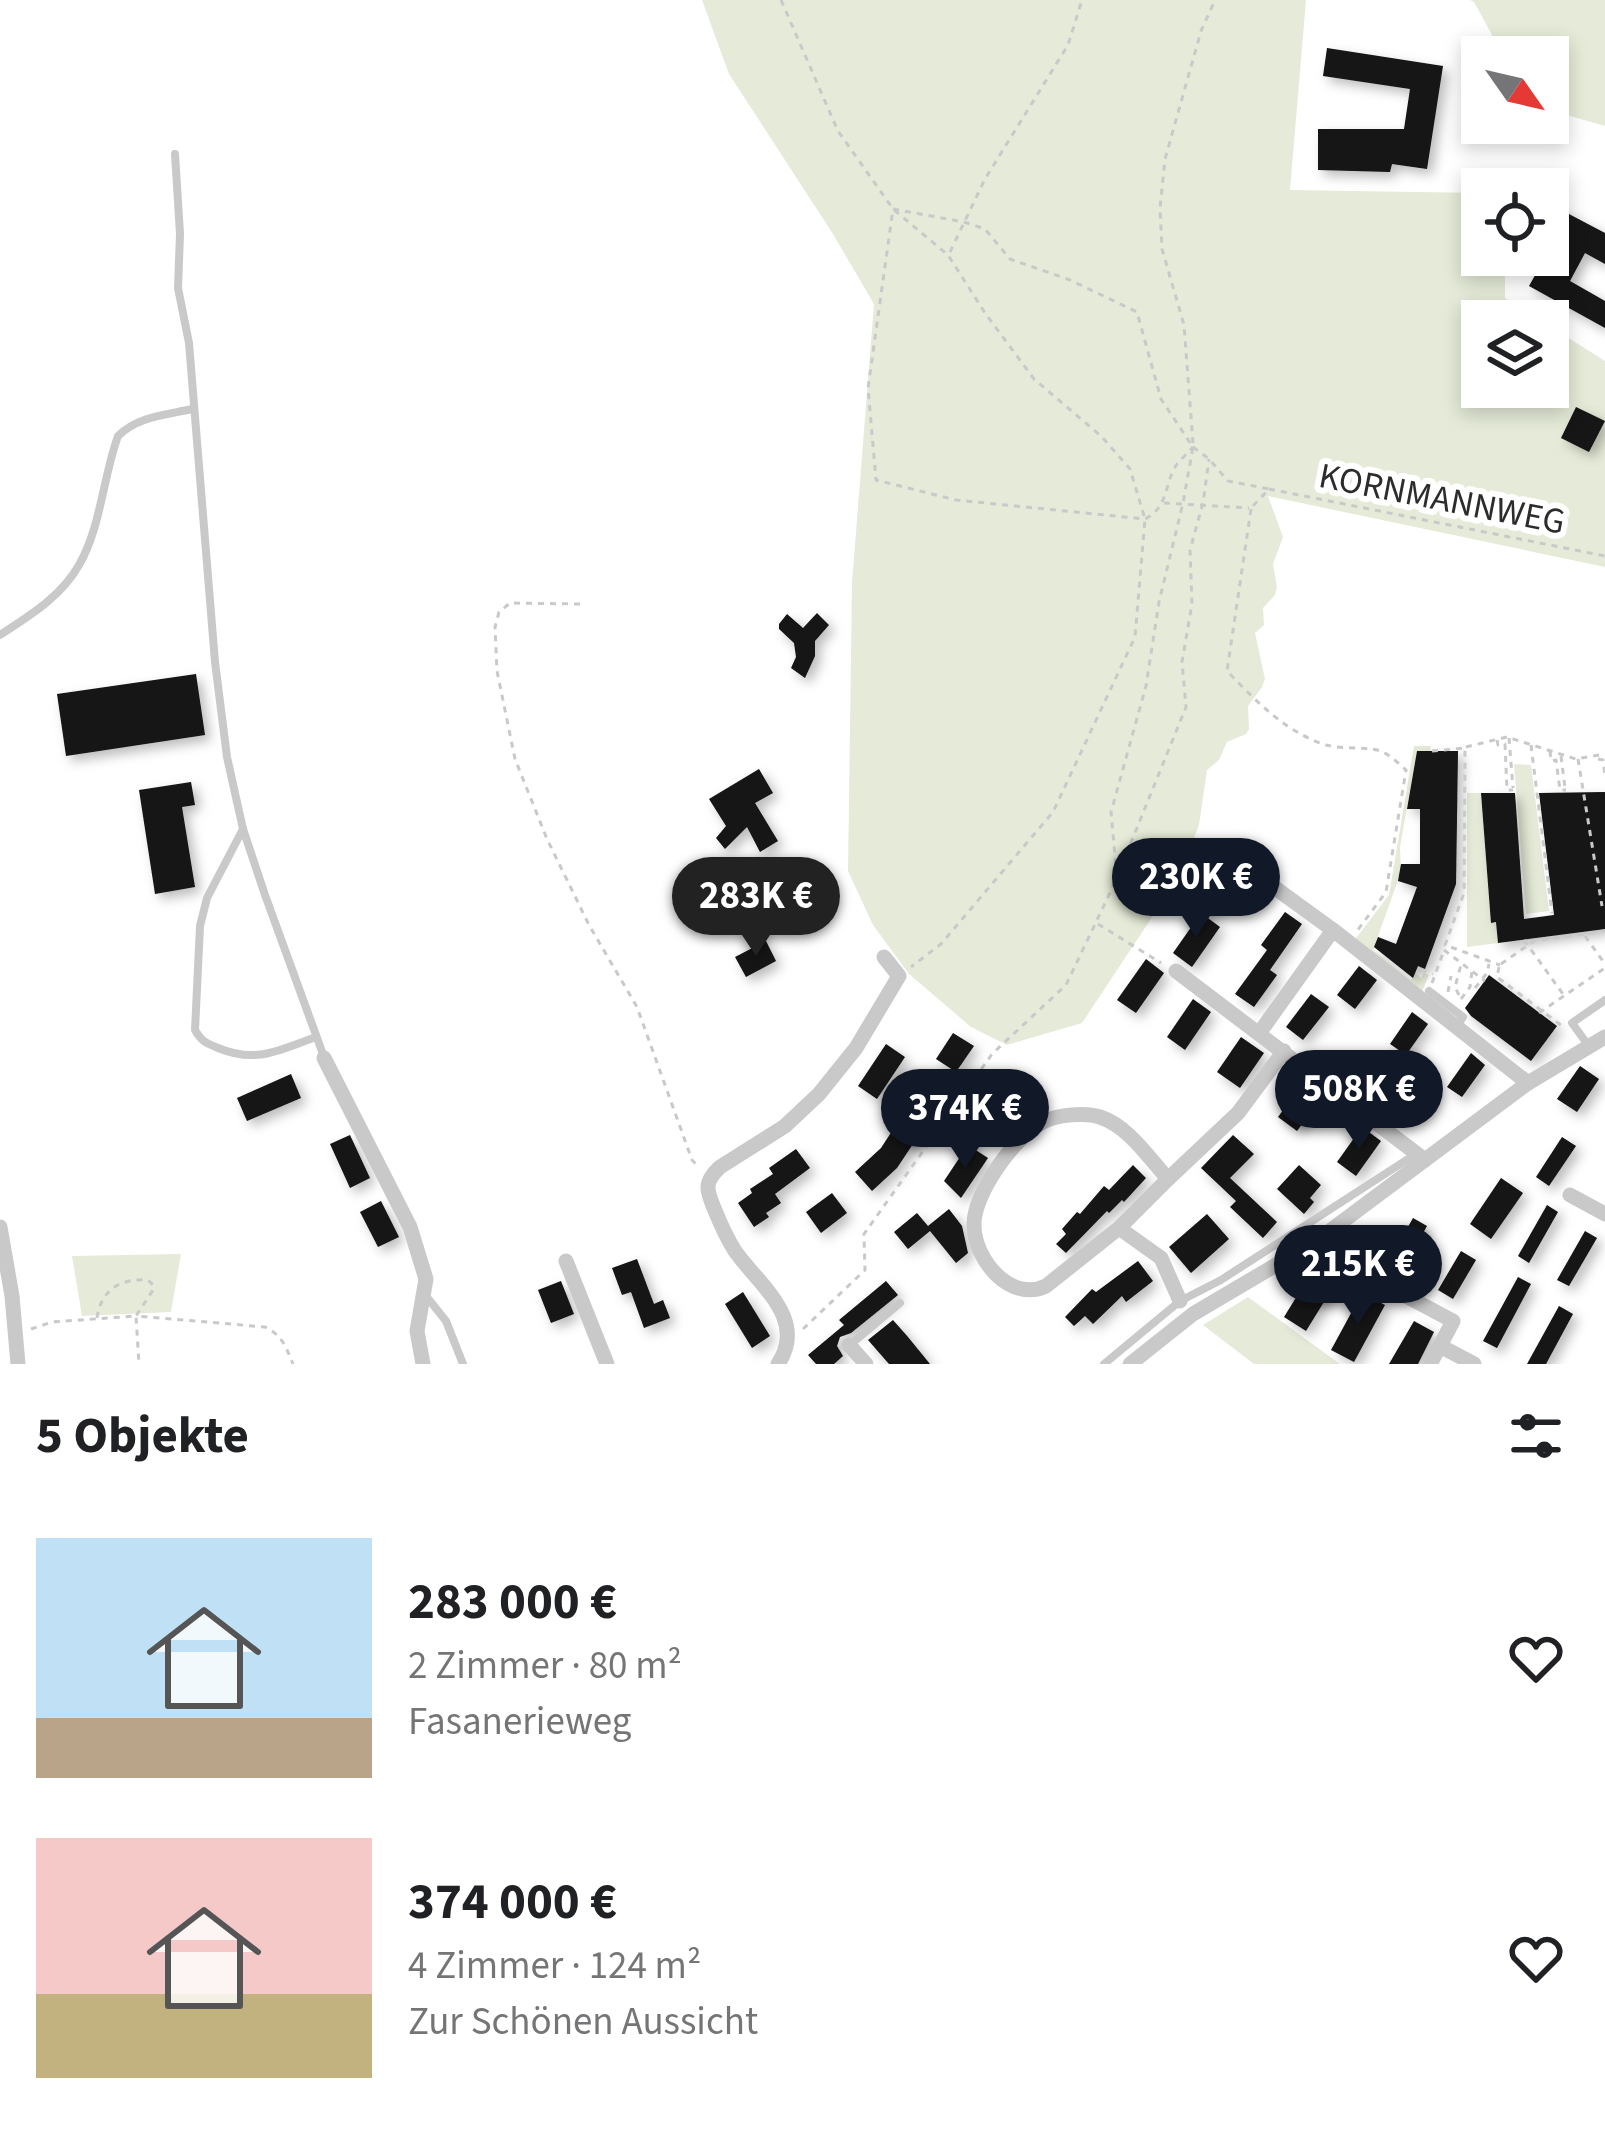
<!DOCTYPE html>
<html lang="de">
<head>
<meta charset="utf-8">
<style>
  body { margin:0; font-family:"Source Sans 3",sans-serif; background:#f6f6f6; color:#202124; height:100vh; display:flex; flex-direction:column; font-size:45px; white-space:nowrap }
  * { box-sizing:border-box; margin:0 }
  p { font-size:39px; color:#757577 }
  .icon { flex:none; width:66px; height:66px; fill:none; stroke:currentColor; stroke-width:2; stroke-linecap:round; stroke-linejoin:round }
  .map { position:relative; height:1364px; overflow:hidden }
  .drawer { display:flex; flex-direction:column; background:#fff; flex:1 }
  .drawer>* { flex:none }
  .needle { width:78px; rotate:124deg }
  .tools { position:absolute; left:1461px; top:36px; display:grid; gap:24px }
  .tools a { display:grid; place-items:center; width:108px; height:108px; border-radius:0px; background:#fff; box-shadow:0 6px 18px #0003; font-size:60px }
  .price { position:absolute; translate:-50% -102px; padding:0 27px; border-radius:42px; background:#111827; color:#fff; font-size:39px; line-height:78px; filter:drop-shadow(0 3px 6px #0008) }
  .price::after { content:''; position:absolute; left:50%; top:72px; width:36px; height:27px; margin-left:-18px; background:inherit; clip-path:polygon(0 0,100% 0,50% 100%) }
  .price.on { background:#222; color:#fff }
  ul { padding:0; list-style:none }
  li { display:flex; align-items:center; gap:36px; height:300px; padding:0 36px }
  li span { display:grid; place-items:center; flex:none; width:336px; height:240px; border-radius:0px; color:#555 }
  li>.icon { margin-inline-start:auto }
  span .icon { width:144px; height:144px; fill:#fffc; stroke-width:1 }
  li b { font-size:51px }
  h2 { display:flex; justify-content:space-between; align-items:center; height:144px; padding:0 36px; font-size:51px }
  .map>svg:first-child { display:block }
  .green { fill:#e5ebd8 }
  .building { fill:#131313; filter:url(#shadow) }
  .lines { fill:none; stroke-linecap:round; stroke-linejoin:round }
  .path { stroke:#c9c9c9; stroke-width:3; stroke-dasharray:6 6; stroke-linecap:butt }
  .lane { stroke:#c9c9c9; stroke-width:8 }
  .street { stroke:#c9c9c9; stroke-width:15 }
  .labels { text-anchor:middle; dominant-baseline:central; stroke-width:12; stroke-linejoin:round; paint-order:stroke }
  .street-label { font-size:36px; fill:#2c2c2c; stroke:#fff }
</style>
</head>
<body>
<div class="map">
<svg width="1605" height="1364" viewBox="0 0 1605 1364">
  <defs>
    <filter id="shadow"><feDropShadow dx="5.5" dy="5.5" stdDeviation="6" flood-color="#0004"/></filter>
  </defs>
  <rect width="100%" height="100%" fill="#fff"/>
  <g class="green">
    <path d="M702,0H1306L1290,190L1482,193V255H1505V298L1541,321H1482V387H1548V325L1605,361V567L1268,496L1283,537L1273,564L1277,587L1275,595L1263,608L1264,625L1255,633L1265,679L1262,687L1248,706L1249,729L1246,734L1227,742L1219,760L1207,770L1199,825L1178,878L1082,1023L1007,1045L971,1027L909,974L873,925L848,871L852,583L874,304L833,234L729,74Z"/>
    <path d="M1470,0H1605V126L1570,116L1548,97V57H1504L1474,2Z"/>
    <path d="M1414,746H1431L1430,751H1417L1400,847L1401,872L1373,950L1411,980L1415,973L1421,978L1424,973L1429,975L1421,994L1353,942L1389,895Z"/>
    <path d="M1514,764L1531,765L1549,911L1526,914Z"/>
    <path d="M1467,793H1481L1491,922L1497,923L1498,943L1467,947Z"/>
    <path d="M181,1254L171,1312L82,1316L72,1256Z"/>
    <path d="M1248,1297L1340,1364H1254L1203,1325Z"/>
  </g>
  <g class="building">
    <path d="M1327,48L1443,66L1427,169L1392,164L1390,172L1318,170V129H1404L1410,89L1323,76Z"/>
    <path d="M1548,203L1605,233V264L1585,253L1570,281L1605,301V328L1529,286L1556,238L1548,234Z"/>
    <path d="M1576,407L1605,421L1589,452L1561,438Z"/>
    <path d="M817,613L829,625L815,641V656L805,678L791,668L796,657L794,643L779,629V624L787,614L803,628Z"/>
    <path d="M196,674L205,735L66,756L57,694Z"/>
    <path d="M1417,751H1458L1456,884L1425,969L1418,966L1413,978L1374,947L1378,937L1396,944L1417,887L1398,881L1401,864H1420V809H1407Z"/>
    <path d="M759,769L773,793L755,803L778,841L760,852L747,827L725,849L716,838L726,826L709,799Z"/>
    <path d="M191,782L195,805L182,807L195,887L155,894L139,790Z"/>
    <path d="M1605,792V929L1498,943L1496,922L1491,923L1481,793H1515L1524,919L1554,915L1539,793Z"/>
    <path d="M1224,859L1239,877L1214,913L1195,899Z"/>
    <path d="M1285,912L1302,924L1270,970L1277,975L1254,1007L1235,994L1267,950L1261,945Z"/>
    <path d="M1201,913L1220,927L1192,967L1173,953Z"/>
    <path d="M766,941L776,961L746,977L735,957Z"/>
    <path d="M1146,959L1164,973L1136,1013L1117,1000Z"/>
    <path d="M1359,966L1377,980L1355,1009L1337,995Z"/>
    <path d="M1489,975L1557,1026L1531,1061L1471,1016L1465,1008Z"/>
    <path d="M1311,994L1329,1007L1303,1040L1286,1027Z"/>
    <path d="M1193,999L1211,1012L1185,1050L1167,1037Z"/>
    <path d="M1412,1012L1428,1024L1406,1055L1390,1044Z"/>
    <path d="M953,1033L974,1046L956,1072L936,1059Z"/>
    <path d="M1241,1037L1264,1053L1240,1088L1217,1072Z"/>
    <path d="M886,1044L905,1057L877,1099L858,1086Z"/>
    <path d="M1471,1053L1485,1065L1462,1097L1447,1087Z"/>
    <path d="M1580,1066L1599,1079L1577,1112L1557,1099Z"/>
    <path d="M291,1074L301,1098L247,1121L237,1098Z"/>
    <path d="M924,1082L945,1096L897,1168L872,1191L855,1172L881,1148Z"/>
    <path d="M1303,1083L1322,1097L1297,1131L1278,1117Z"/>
    <path d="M1362,1127L1381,1141L1356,1176L1337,1162Z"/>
    <path d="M350,1135L370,1178L350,1188L330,1144Z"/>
    <path d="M1233,1135L1254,1154L1230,1178L1277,1222L1263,1238L1230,1207L1236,1201L1201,1168Z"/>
    <path d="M1562,1137L1576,1146L1549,1186L1536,1177Z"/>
    <path d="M968,1145L988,1158L961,1198L944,1181Z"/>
    <path d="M796,1149L810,1168L775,1194L781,1203L766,1213L769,1217L754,1227L738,1203L752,1193L750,1189L773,1174L769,1168Z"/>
    <path d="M1133,1165L1146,1178L1124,1202L1122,1200L1109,1213L1107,1211L1066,1253L1056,1244L1066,1234L1062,1229L1077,1212L1080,1214L1104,1186L1109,1190Z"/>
    <path d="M1299,1165L1321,1185L1310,1198L1314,1202L1304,1214L1277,1189Z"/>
    <path d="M1501,1178L1523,1193L1491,1239L1470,1224Z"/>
    <path d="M832,1193L847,1213L821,1233L806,1212Z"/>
    <path d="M381,1201L399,1237L378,1247L360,1212Z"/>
    <path d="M1547,1205L1558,1212L1529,1263L1518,1256Z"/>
    <path d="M949,1209L962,1226L968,1253L956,1263L930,1231L908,1249L894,1232L917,1213L928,1226Z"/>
    <path d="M1207,1214L1229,1239L1191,1273L1169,1247Z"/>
    <path d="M1413,1218L1427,1226L1404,1267L1390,1259Z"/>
    <path d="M1585,1231L1597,1238L1569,1286L1557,1280Z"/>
    <path d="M1461,1251L1476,1260L1453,1299L1438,1290Z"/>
    <path d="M637,1259L654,1304L663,1300L670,1318L644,1328L631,1292L622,1295L612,1268Z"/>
    <path d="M1138,1261L1153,1281L1126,1302L1122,1296L1093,1324L1085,1316L1074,1326L1065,1317L1092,1289L1096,1292Z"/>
    <path d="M1318,1262L1340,1276L1306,1331L1284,1317Z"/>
    <path d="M1518,1277L1531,1284L1497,1348L1483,1341Z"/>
    <path d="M561,1281L574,1314L551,1323L538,1290Z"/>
    <path d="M886,1281L898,1295L851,1333L840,1337L837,1346L843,1356L834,1364H816L808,1355L844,1325L839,1320Z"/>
    <path d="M743,1292L770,1336L752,1348L725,1304Z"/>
    <path d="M1362,1293L1385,1305L1354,1362L1331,1350Z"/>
    <path d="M1559,1306L1573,1314L1546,1364H1527Z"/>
    <path d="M893,1320L908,1337L930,1364H889L868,1340Z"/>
    <path d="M1414,1321L1434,1332L1418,1364H1389Z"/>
  </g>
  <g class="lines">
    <g class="path">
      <path d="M781,0L838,131L893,209L948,255L985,313L1034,379L1101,436L1130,469L1145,519L1135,637L1053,812L941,944L911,967"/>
      <path d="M950,252L985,179L1068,45L1082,0"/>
      <path d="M1193,443L1184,325L1162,249L1160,208L1165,159L1201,31L1215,0"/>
      <path d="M1193,447L1209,459L1228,481L1269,489L1252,507"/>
      <path d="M1269,489L1605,556"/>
      <path d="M1164,503L1249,508"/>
      <path d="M1251,509L1227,671C1256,701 1285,732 1326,745C1344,750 1370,746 1383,752C1391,756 1399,764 1406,770L1386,892L1357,931"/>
      <path d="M580,604L510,603L499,612L495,627L497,671L515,759L547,839L589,925L637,1007L692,1160L699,1167"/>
      <path d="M1509,738L1513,788"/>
      <path d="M1497,740L1498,745L1505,744L1507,790H1513"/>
      <path d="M1531,745L1552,913"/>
      <path d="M1466,747L1507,737L1576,759L1605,754"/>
      <path d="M1432,751L1465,748L1464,893L1445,945L1500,965"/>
      <path d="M1550,751L1551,761L1556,760L1560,790H1566"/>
      <path d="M1561,756L1565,788"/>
      <path d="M1578,759L1602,906"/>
      <path d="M1598,759L1603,760L1605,776"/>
      <path d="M1117,877L1186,707L1182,662L1192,604L1190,550L1203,503L1209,459"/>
      <path d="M1098,924L1161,963"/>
      <path d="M1585,936L1605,964"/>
      <path d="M1524,940L1563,994"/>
      <path d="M1444,950L1485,981"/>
      <path d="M1501,964L1534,941L1605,931"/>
      <path d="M1499,967L1497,977L1562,1026"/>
      <path d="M1421,970L1433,974"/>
      <path d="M1432,983L1443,953"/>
      <path d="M1475,988L1487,973L1489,964"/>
      <path d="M1448,992L1451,976"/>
      <path d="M1459,995L1455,987L1461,965"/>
      <path d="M1461,999L1470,987L1472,971"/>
      <path d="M1539,1013L1605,968"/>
      <path d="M97,1318C101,1290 120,1278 148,1280L153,1285V1290L136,1316L265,1327C282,1335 286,1347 293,1364"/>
      <path d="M31,1329L52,1322L136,1316L139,1364"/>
      <path d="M803,1329L865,1270L864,1234L992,1054L1066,985L1117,878L1111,812L1146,686L1159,602L1183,503L1193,447L1161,399L1137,312L1070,280L1010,259L985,229L964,222L893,209L868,388L876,480L956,500L1145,519C1169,507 1164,483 1177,464C1182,458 1188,453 1193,447"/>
    </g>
    <g class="lane">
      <path d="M175,154L180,234L178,288L189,343L215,662L227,757L243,829L265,895L324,1057"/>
      <path d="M0,635C29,616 61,597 79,565C101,527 103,477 118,436C138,416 166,415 192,409"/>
      <path d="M243,829L207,898L200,926L195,1030C202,1042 206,1043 218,1048C257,1064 279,1050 316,1037"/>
      <path d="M1429,991L1463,1017L1457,1025"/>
      <path d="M1588,1045L1572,1023L1605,1000"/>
      <path d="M426,1296L446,1321L463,1364"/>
      <path d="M851,1344L900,1303"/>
      <path d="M1104,1364L1180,1301L1221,1280L1408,1159L1418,1160"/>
    </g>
    <g class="street">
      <path d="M1242,864L1333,930"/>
      <path d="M1176,971L1425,1160"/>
      <path d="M1260,1032L1333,930L1528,1083"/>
      <path d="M324,1058L410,1227L426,1279L417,1331L423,1364"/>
      <path d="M1168,1179L1238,1113L1284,1051"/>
      <path d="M1570,1195L1605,1214"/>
      <path d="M0,1227L12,1296L18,1364"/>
      <path d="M1119,1228L1168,1179C1149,1158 1128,1126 1100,1117C1085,1112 1058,1115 1045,1121C1016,1134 973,1194 974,1225C974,1260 1011,1303 1046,1286L1119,1228L1161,1258L1180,1301"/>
      <path d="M566,1261L607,1364"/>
      <path d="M1342,1262L1453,1321L1440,1346L1474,1364"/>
      <path d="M849,1345L866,1364"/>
      <path d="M778,1364C808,1319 759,1285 735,1251C726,1237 720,1223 714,1208C706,1189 704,1182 720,1167L785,1126L819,1094L856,1048L899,976L884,957"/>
      <path d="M1130,1364L1193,1314L1315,1242L1528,1083L1605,1037"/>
      <path d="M1430,1364L1440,1346"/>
    </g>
  </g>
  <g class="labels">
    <g class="street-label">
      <text transform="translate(1442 499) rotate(11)">KORNMANNWEG</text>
    </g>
  </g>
</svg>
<div class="tools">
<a><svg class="needle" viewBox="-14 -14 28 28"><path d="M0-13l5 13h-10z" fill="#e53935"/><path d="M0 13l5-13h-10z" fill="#757577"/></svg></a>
<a><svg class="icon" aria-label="locate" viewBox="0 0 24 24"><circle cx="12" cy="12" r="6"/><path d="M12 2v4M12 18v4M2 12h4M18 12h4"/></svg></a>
<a><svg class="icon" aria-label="layers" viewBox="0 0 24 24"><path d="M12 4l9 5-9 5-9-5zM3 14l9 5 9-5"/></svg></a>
</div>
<b class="price" style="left:1196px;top:940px">230K €</b>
<b class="price on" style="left:756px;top:959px">283K €</b>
<b class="price" style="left:1359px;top:1152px">508K €</b>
<b class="price" style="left:965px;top:1171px">374K €</b>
<b class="price" style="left:1358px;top:1327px">215K €</b>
</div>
<section class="drawer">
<h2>5 Objekte<svg class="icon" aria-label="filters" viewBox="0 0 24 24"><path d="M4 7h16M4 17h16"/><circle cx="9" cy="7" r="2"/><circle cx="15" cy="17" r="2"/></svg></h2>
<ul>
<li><span style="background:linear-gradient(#bfe0f5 75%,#b9a48a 0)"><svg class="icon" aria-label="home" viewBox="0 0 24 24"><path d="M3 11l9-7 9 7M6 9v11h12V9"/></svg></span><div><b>283 000 €</b><p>2 Zimmer · 80 m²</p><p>Fasanerieweg</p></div><svg class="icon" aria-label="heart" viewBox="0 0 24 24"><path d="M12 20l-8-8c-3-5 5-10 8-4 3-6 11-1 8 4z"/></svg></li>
<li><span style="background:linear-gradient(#f6c9c9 65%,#c2b280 0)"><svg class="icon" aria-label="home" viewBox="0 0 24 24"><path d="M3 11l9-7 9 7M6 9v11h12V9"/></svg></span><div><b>374 000 €</b><p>4 Zimmer · 124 m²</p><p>Zur Schönen Aussicht</p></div><svg class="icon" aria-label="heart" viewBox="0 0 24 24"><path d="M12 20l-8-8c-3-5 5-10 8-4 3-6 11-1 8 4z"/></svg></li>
</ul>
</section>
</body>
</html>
